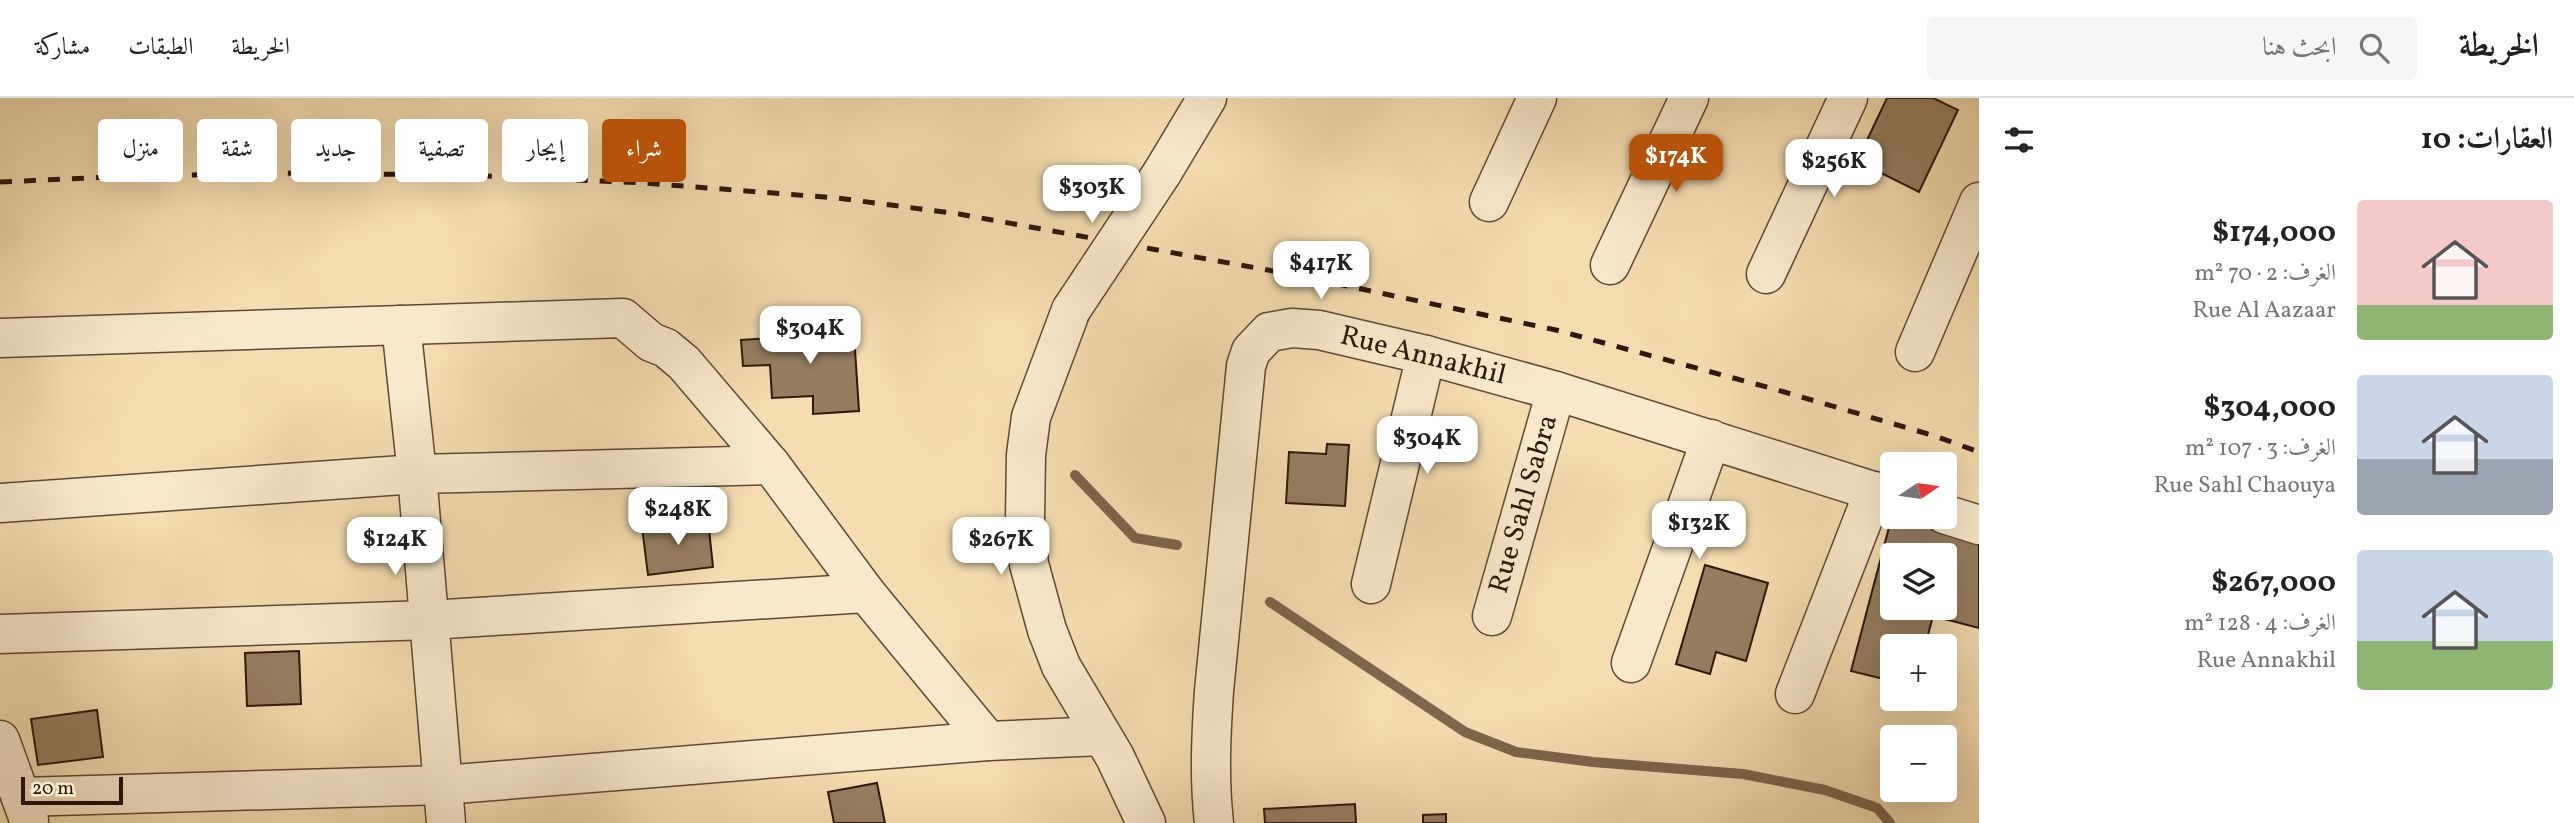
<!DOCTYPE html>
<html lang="ar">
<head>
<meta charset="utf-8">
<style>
  body { margin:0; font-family:Vollkorn,Amiri,serif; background:#f6f6f6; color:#222; direction:rtl; height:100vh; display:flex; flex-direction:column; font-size:26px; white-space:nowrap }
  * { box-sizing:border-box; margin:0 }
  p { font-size:23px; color:#767676 }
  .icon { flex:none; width:38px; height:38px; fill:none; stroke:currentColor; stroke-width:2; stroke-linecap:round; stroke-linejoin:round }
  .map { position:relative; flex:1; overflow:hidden; direction:ltr }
  .sheet { display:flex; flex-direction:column; background:#fff; width:595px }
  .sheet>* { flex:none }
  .banner { position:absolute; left:21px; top:21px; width:665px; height:63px; direction:rtl; display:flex; gap:14px }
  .needle { width:46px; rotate:77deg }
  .controls { position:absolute; left:1880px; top:354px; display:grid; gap:14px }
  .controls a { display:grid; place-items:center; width:77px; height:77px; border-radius:7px; background:#fff; box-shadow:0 7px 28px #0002; font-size:35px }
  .scale { position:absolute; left:21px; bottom:18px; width:102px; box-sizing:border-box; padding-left:7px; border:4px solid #2e170a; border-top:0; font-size:19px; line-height:24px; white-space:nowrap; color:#2e170a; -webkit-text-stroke:5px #f8e9cc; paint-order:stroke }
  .price { position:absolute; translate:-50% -60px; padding:0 16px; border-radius:14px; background:#fff; color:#222; font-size:23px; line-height:46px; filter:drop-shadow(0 2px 4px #0008) }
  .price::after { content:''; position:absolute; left:50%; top:42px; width:21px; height:16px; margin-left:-10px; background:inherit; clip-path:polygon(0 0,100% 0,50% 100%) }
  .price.on { background:#b45309; color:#fff }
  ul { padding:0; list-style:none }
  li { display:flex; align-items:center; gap:21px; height:175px; padding:0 21px }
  li span { display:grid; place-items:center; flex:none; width:196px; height:140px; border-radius:7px; color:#555 }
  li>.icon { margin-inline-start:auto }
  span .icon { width:84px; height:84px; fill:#fffc; stroke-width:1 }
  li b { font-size:30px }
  h2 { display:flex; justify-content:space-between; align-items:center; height:84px; padding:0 21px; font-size:30px }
  .pill { padding:0 24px; border-radius:7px; background:#fff; box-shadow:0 7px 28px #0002; font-size:24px; line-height:63px }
  .pill.on { background:#b45309; color:#fff }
  header { display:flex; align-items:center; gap:42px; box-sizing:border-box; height:98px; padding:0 35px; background:#fff; border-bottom:2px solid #e0e0e0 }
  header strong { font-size:33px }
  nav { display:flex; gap:38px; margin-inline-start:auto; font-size:24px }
  .search { width:490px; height:63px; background:#f6f6f6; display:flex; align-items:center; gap:18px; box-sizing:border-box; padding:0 24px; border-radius:7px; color:#767676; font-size:26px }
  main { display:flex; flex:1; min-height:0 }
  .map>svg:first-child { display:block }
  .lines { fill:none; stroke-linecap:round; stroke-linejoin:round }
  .stream { stroke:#7d664c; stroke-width:10 }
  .building { fill:#957e60; stroke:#2e170a; stroke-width:2; fill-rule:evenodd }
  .minor-casing { stroke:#604834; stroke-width:41 }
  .minor { stroke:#f8e9cc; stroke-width:38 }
  .rail { stroke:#2e170a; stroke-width:5; stroke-dasharray:12 12; stroke-linecap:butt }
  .minor-bridge-casing { stroke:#604834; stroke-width:41; stroke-linecap:butt }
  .minor-bridge { stroke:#f8e9cc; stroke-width:38 }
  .labels { text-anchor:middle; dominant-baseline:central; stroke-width:6; stroke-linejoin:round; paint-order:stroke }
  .street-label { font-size:28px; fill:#2e170a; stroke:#f8e9cc }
</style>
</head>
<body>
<header>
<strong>الخريطة</strong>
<div class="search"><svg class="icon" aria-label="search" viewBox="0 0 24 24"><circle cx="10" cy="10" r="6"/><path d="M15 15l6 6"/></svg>ابحث هنا</div>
<nav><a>الخريطة</a><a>الطبقات</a><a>مشاركة</a></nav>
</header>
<main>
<section class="sheet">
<h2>العقارات: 10<svg class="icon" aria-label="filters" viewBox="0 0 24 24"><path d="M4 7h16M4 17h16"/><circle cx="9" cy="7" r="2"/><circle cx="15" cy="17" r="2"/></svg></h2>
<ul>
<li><span style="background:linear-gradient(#f6c9c9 75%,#8fb573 0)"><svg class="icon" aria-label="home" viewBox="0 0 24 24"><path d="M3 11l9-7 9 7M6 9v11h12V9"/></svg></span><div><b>$174,000</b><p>الغرف: 2 · 70 m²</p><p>Rue Al Aazaar</p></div></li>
<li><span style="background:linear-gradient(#c9d6e8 60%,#9aa5b1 0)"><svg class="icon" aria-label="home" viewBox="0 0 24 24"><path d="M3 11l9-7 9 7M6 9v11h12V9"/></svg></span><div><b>$304,000</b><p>الغرف: 3 · 107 m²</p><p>Rue Sahl Chaouya</p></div></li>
<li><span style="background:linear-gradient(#c9d6e8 65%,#8fb573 0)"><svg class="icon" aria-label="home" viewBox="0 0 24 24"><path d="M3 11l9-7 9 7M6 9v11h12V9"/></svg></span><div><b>$267,000</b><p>الغرف: 4 · 128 m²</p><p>Rue Annakhil</p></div></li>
</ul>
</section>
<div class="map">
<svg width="1979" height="725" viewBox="0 0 1979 725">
  <rect width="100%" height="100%" fill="#f4ddb0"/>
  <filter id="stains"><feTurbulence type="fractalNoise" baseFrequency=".00286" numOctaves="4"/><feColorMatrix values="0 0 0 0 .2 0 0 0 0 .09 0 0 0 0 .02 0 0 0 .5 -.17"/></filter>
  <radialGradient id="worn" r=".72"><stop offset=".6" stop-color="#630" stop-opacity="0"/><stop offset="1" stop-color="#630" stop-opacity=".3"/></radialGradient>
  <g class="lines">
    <g class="stream">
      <path d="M1075,377L1135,440L1177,447"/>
      <path d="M1270,504L1465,634L1516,654L1593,664L1743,676L1825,692L1877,710L1890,725"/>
    </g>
  </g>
  <g class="building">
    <path d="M1887,0H1933L1958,12L1919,94L1857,63Z"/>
    <path d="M853,221L859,313L813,316V298L772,300L770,267L743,268L741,242L790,239L789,224L810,223L811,239L835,238L834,222Z"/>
    <path d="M1327,346L1349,347L1345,408L1286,405L1289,354L1326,356Z"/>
    <path d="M1892,418H1906L1979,438V530L1933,518L1925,548H1892V583L1851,573ZM1892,457H1944V509H1892Z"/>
    <path d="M708,422L713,469L648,477L642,429Z"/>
    <path d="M1705,467L1768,485L1746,563L1716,554L1710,576L1676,566Z"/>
    <path d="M299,553L301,606L247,608L245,555Z"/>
    <path d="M97,612L103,659L38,667L31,621Z"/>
    <path d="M877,685L885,725H834L828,694Z"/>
    <path d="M1355,706L1356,725H1265L1264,711Z"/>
    <path d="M1446,716V725H1423V717Z"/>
  </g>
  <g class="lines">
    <g class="minor-casing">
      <g id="minor">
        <path d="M1162,75L1207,0"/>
        <path d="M1489,104L1537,0"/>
        <path d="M1610,167L1689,0"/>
        <path d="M1766,176L1848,0"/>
        <path d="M1071,212L1031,319L1026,357L1025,421L1029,466L1047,532L1061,568L1115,659L1146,725"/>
        <path d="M401,227L417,376L446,725"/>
        <path d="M0,240L623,220L651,244L666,250L684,265L771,367L866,495L988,643"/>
        <path d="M1915,254L1979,104"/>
        <path d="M0,405L417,376L771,367"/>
        <path d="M1944,416L1979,427"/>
        <path d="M1371,486L1426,257"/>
        <path d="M1492,518L1556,293"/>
        <path d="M0,536L429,522L866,495"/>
        <path d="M1631,565L1711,341"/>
        <path d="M1795,596L1874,393"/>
        <path d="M0,642L29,722"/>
        <path d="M21,699L443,687L988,643L1102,638"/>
        <path d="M1214,725C1209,681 1211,637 1214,593L1246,268L1251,253L1269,234L1292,230L1319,232L1426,257L1556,293L1892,399"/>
      </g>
    </g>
    <use href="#minor" class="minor"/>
    <path class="rail" d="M0,84L109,79L266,75L466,77L644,85L837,100L959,116L1295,177L1556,232L1774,291L1935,338L1979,354"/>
    <g class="minor-bridge-casing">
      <path id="minor-bridge" d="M1071,212L1162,75"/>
    </g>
    <use href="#minor-bridge" class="minor-bridge"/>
  </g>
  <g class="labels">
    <g class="street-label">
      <text transform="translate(1423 258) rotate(14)">Rue Annakhil</text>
      <text transform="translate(1524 406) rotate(-74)">Rue Sahl Sabra</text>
    </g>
  </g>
  <rect width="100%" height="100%" filter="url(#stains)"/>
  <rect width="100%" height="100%" fill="url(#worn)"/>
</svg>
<div class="controls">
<a><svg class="needle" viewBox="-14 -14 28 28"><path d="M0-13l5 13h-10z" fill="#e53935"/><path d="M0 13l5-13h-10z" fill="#767676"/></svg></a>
<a><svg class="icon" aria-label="layers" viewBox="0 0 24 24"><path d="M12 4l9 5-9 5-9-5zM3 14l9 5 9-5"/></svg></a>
<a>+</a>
<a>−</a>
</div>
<div class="scale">20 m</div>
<b class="price on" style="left:1676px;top:96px">$174K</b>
<b class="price" style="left:1834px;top:101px">$256K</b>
<b class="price" style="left:1092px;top:127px">$303K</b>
<b class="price" style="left:1321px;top:203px">$417K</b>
<b class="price" style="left:810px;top:268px">$304K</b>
<b class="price" style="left:1427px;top:378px">$304K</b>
<b class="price" style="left:678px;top:449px">$248K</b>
<b class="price" style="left:1699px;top:463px">$132K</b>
<b class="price" style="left:395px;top:479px">$124K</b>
<b class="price" style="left:1001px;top:479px">$267K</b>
<div class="banner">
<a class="pill on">شراء</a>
<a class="pill">إيجار</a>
<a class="pill">تصفية</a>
<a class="pill">جديد</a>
<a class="pill">شقة</a>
<a class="pill">منزل</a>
</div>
</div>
</main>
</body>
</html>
